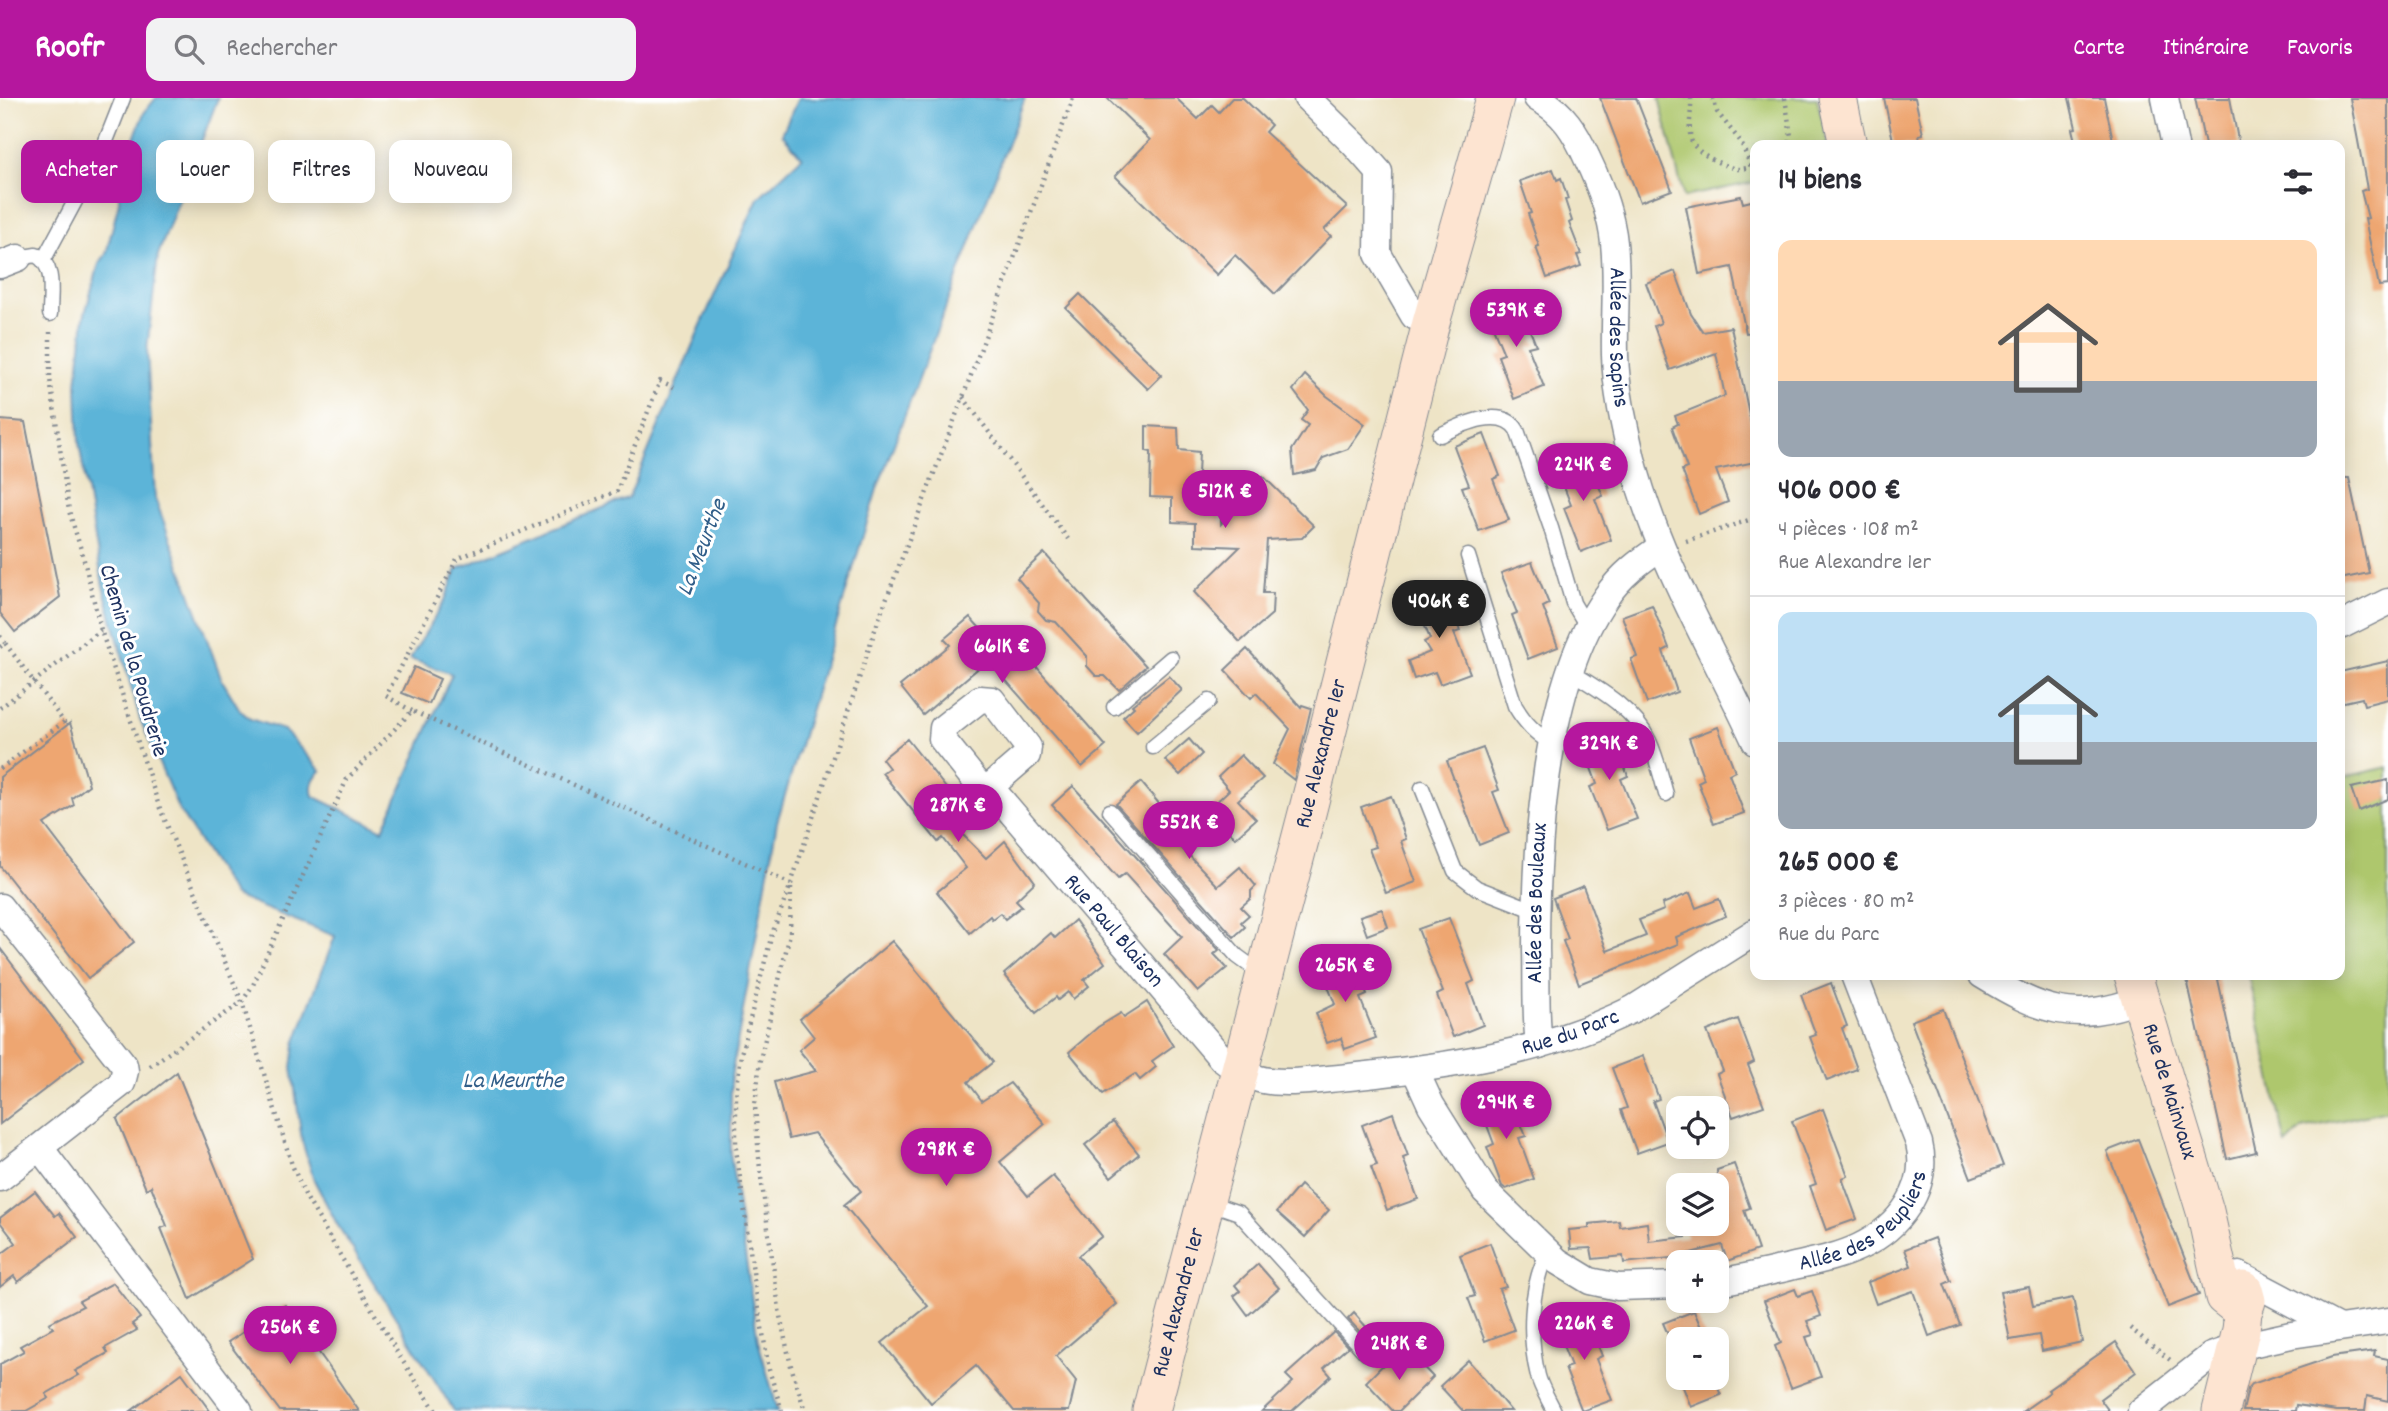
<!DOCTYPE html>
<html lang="fr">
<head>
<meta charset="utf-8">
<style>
  body { margin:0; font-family:Dekko,sans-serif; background:#f2f2f3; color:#2b2b33; height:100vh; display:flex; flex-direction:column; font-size:26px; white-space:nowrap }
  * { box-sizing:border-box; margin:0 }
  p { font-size:23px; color:#7c7c81 }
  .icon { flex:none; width:38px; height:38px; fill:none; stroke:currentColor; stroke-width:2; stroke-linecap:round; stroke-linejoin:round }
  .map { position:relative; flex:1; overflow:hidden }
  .drawer { position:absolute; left:1750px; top:42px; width:595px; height:840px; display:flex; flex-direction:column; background:#fff; border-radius:14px; box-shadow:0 4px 18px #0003 }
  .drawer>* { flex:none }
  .guide { position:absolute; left:21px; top:42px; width:665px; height:63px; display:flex; gap:14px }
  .tools { position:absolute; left:1666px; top:998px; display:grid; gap:14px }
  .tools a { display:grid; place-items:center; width:63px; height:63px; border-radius:14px; background:#fff; box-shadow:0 4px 18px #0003; font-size:35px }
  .price { position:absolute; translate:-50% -60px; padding:0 16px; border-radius:24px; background:#b5179e; color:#fff; font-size:23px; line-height:46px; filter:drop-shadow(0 2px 4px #0008) }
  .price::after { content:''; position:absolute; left:50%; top:42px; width:21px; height:16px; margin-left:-10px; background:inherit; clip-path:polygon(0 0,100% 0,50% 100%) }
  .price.on { background:#222; color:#fff }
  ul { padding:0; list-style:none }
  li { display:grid; align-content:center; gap:14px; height:371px; padding:0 28px }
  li+li { border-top:2px solid #e1e1e2 }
  li span { display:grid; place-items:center; height:217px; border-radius:14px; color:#555 }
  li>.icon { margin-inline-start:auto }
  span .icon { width:126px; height:126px; fill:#fffc; stroke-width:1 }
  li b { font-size:30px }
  h2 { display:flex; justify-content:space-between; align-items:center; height:84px; padding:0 28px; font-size:30px }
  .tag { padding:0 24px; border-radius:14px; background:#fff; box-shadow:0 4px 18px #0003; font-size:24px; line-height:63px }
  .tag.on { background:#b5179e; color:#fff }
  header { display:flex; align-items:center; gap:42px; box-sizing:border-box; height:98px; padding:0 35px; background:#b5179e; color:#fff }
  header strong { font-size:33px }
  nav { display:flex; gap:38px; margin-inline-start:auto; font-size:24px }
  .search { width:490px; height:63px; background:#f2f2f3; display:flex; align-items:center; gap:18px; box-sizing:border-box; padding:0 24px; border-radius:14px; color:#7c7c81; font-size:26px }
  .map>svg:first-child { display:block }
  .green { fill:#aec76d; stroke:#647b66; stroke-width:2 }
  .water { fill:#5bb4d8; stroke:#3b729b; stroke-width:2 }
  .building { fill:#eea671 }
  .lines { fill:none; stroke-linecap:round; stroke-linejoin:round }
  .lane-casing { stroke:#848a92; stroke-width:17 }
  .street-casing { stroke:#848a92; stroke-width:29 }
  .secondary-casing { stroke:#848a92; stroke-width:39 }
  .path { stroke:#848a92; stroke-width:4.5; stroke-dasharray:2 5; stroke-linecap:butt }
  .lane { stroke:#fff; stroke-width:14 }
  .street { stroke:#fff; stroke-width:26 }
  .secondary { stroke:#fde4d1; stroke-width:37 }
  .labels { text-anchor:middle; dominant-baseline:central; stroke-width:6; stroke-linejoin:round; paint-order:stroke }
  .street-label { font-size:23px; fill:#1b2f5e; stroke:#fff }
  .water-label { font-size:24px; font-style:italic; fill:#315e89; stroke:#fff }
</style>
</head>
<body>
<header>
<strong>Roofr</strong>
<div class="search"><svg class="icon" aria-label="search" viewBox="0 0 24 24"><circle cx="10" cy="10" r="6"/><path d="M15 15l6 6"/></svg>Rechercher</div>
<nav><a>Carte</a><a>Itinéraire</a><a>Favoris</a></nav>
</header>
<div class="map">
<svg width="2388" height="1313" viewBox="0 0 2388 1313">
  <rect width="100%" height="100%" fill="#fff"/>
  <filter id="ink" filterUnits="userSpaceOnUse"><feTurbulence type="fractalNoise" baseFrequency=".0143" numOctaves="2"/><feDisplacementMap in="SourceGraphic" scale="14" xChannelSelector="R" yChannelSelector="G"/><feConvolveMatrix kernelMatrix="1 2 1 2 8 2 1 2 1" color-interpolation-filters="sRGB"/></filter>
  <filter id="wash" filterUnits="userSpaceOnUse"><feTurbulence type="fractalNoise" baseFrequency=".00686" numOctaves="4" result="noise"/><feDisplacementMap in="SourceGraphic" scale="28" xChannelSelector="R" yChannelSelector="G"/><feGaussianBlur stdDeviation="1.57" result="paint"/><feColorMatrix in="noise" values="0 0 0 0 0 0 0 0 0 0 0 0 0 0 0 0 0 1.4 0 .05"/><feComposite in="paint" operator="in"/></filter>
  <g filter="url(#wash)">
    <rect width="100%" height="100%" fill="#eee4c6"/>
    <g class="green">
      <path d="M1659,0H1817L1828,47H1755V84L1684,99Z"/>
      <path d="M2388,669V1012L2302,1031L2286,1047L2248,877H2340V680Z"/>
    </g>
    <path class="water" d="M156,0H218L158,157L147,251L155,400L222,582L240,612L250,621L284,632L321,673C313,680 310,687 313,698L383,732L452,576L410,561L445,502L457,471L629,399L698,234L758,100L802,59L782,36L798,0H1025L877,391L777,724L731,979V1061L758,1243L778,1313H454L337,1126L314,1082L302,1043L292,970L295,946L335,838L234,798L179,712L140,621L103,488L79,345L77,286L84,219L99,166L106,156L119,104V78L144,15Z"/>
    <g id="blocks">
      <g class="building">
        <path d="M1107,0H1176L1198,21L1212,7L1219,14L1232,0H1243L1271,27L1265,34L1347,109L1324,132L1331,138L1275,196L1235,157L1217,177L1115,78L1150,42Z"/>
        <path d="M1600,0H1636L1672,92L1640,104Z"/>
        <path d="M1884,0H1915L1923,36L1919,37L1921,47H1894Z"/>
        <path d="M2069,0H2104L2114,47H2076L2072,31L2076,30Z"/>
        <path d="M2195,0H2230L2239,47H2205Z"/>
        <path d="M2350,0H2388V187L2379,188L2365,121L2368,120L2361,93L2367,91Z"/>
        <path d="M1553,71L1557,82L1561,80L1568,101L1565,102L1572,123L1569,125L1581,156L1577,157L1581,168L1547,180L1536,149L1539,148L1528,116L1531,115L1520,83Z"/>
        <path d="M1741,98L1743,105L1755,102V234L1746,235L1732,169L1699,176L1686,109Z"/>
        <path d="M1675,173L1691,216L1703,234L1731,229L1755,345V364L1716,372L1728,404L1699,416L1682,372L1687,370L1672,329L1678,326L1675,318L1725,298L1716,255L1670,272L1654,228L1661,225L1646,185Z"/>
        <path d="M1080,196L1162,277L1148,291L1066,210Z"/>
        <path d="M1518,203L1536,247L1528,249L1544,289L1514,301L1498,258L1504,256L1487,215Z"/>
        <path d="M1305,277L1327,298L1365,326L1348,351L1323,360L1316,372L1294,377L1292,352L1308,327L1301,322L1308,312L1293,292Z"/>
        <path d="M0,322L25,324L60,499L15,534L0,515Z"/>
        <path d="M1146,328L1178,330L1179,352L1199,354L1198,377L1221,378V426L1263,378L1314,428L1302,440L1267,442L1263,495H1273L1272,516L1240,544L1194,494L1240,449L1195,447V425L1172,424V400L1150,399L1151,354L1146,353Z"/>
        <path d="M1484,336L1500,378L1493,381L1509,422L1479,433L1462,389L1469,387L1454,348Z"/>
        <path d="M1586,356L1603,398L1595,401L1611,442L1581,454L1564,410L1571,407L1556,368Z"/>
        <path d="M2340,380H2349L2369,475L2340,481Z"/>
        <path d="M1044,455L1146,568L1119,592L1105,578H1096L1087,568V558L1056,524L1046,522L1038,513L1039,505L1017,480Z"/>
        <path d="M1532,464L1549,506L1543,509L1558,549L1528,561L1512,517L1517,515L1501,475Z"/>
        <path d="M1444,489L1460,533L1454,535L1470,575L1440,586L1435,574L1414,581L1408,563L1430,554L1424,544L1430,541L1414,501Z"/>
        <path d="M1652,507L1669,550L1663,553L1677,594L1647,605L1631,561L1637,559L1622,518Z"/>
        <path d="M970,519L993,545L1006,534L1106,648L1082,669L988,562L923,617L900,588L950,547L944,541Z"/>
        <path d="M1247,551L1301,609L1302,607L1311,610L1294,682L1273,666L1290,631L1256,595L1251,600L1225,572Z"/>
        <path d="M2388,563V601L2364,607L2362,600L2340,605V574Z"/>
        <path d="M414,569L440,581L429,606L402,595Z"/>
        <path d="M1169,578L1182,592L1137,634L1123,619L1134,609L1132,607Z"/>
        <path d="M70,625L89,687L72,700L74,707L44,726L134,844L88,880L0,768V679Z"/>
        <path d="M1718,629L1735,673L1729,676L1744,715L1714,726L1698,684L1704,681L1689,640Z"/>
        <path d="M1611,635L1628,678L1621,681L1637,721L1607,732L1590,689L1597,686L1582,646Z"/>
        <path d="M907,641L969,719L956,730L986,760L1005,743L1035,784L1016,802L1022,808L1005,821L1000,815L992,821L990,818L970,835L937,794L966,770L943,740L938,744L882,675L889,670L882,661Z"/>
        <path d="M1189,641L1202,656L1180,677L1165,662Z"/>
        <path d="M1483,650L1499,692L1493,694L1509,735L1479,747L1447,663Z"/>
        <path d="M1241,657L1263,680L1238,702L1256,721L1235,740L1211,709L1229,692L1218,679Z"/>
        <path d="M2388,682V701L2359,713L2351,690Z"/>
        <path d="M1141,684L1176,726L1167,734L1218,788L1240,769L1256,788L1251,793V800L1241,809L1249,817L1241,824L1245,829L1234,839L1116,706Z"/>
        <path d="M1073,688L1219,852L1214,856L1227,870L1198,894L1164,856L1182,839L1125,776L1118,781L1052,707Z"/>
        <path d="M1391,698L1406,741L1401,743L1416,784L1386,795L1369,751L1376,749L1361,709Z"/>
        <path d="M1583,788L1607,853L1646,838L1639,822L1664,812L1662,806L1690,795L1696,810L1719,801L1726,818L1676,839L1678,846L1579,886L1563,843L1568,841L1553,800Z"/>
        <path d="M1382,811L1388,829L1367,837L1360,818Z"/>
        <path d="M1449,820L1474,883L1468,886L1483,927L1453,939L1437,897L1443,894L1418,831Z"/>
        <path d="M1075,822L1105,865L1084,882L1089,888L1073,901L1068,894L1058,902L1056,899L1036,915L1004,876L1051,835L1055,840Z"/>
        <path d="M892,843L993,964L968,984L982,1003L1010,985L1045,1026L1000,1064L1028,1098L1053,1078L1102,1138L1078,1158L1117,1206L1056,1258L1076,1283L1069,1313H1014L976,1268L931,1305L882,1245L928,1208L844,1107L861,1093L814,1035L789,1041L774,984L816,973L799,952L814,939L800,921Z"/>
        <path d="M0,850L84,961L0,1026Z"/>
        <path d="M1350,853L1367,897L1360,900L1376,940L1345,951L1341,940L1327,945L1316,915L1335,906L1319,866Z"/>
        <path d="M2186,877H2217L2256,1054L2227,1061Z"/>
        <path d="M1831,885L1847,928L1842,930L1857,971L1827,983L1810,939L1816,937L1801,897Z"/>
        <path d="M1147,904L1173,948L1152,963L1156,969L1140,982L1135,976L1103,996L1069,954L1098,929L1121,915L1124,919Z"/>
        <path d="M1943,911L2003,1068L1971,1080L1911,923Z"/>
        <path d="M1738,921L1754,964L1748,967L1764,1008L1733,1019L1717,976L1723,973L1707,933Z"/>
        <path d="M1643,958L1659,1001L1653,1003L1668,1044L1637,1055L1621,1012L1627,1010L1612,970Z"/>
        <path d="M177,974L253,1161L190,1201L161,1130L167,1128L151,1088L146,1091L117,1021Z"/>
        <path d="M1508,994L1526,1038L1519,1040L1534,1081L1506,1091L1502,1088L1487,1049L1494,1046L1479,1006Z"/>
        <path d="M1823,1011L1848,1078L1842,1080L1857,1121L1826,1132L1810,1088L1816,1086L1792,1023Z"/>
        <path d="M1393,1015L1408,1058L1403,1060L1418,1101L1387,1112L1371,1069L1377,1067L1362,1027Z"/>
        <path d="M1113,1024L1139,1056L1111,1079L1085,1047Z"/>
        <path d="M2138,1041L2199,1197L2168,1209L2107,1053Z"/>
        <path d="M1734,1066L1750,1110L1744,1112L1758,1152L1727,1163L1722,1147L1671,1160L1624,1165L1623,1158L1593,1161L1591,1150L1571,1151L1569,1132L1589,1130V1126L1619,1123L1620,1129L1647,1125L1649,1143L1686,1139L1685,1131L1703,1125H1717V1072Z"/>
        <path d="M1300,1087L1329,1112L1305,1139L1277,1114Z"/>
        <path d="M35,1093L55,1118L59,1115L77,1139L18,1184L14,1178L0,1189V1157L16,1145L0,1124V1120Z"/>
        <path d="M1934,1140L1951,1183L1944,1186L1960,1227L1929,1238L1913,1193L1876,1206L1868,1184L1911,1168L1905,1151Z"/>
        <path d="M1490,1145L1506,1189L1499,1191L1514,1232L1485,1243L1468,1200L1475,1198L1460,1157Z"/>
        <path d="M1258,1166L1279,1190L1248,1217L1234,1198L1240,1193L1235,1187Z"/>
        <path d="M113,1185L140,1220L132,1226L137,1232L105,1250L108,1255L75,1273L79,1277L46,1296L49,1300L26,1313H0V1266L24,1253L20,1248L53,1230L49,1225L83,1208L79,1203Z"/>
        <path d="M2029,1189L2033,1208L2073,1200L2082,1244L2042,1253L2039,1237L2010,1242L2000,1194Z"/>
        <path d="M1795,1191L1798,1198L1812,1193L1821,1218L1807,1223L1813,1237L1806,1239L1821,1279L1791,1290L1775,1248L1781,1245L1764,1203Z"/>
        <path d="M285,1207L327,1266L359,1313H280L228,1244Z"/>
        <path d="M1694,1213L1706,1241H1670L1663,1225Z"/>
        <path d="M1354,1215L1368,1231L1362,1236L1348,1221Z"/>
        <path d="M1586,1216L1602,1258L1596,1261L1612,1302L1582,1313L1565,1270L1571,1268L1555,1227Z"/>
        <path d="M1334,1234L1348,1249L1324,1270L1331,1278L1292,1313H1262L1293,1284L1286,1277Z"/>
        <path d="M2116,1244L2136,1274L2100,1301L2109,1313H2023L2050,1294L2048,1292Z"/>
        <path d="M2375,1253L2374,1258L2388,1261V1303L2367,1298L2365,1313H2337L2296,1307L2295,1313H2243L2248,1291L2252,1286L2332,1259Z"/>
        <path d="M1412,1257L1433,1279L1399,1313H1393L1366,1284L1392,1258L1401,1267Z"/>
        <path d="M1468,1262L1511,1313H1463L1440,1288Z"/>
        <path d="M182,1275L210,1313H131Z"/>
        <path d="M1679,1279H1713L1721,1297L1691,1309Z"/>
      </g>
    </g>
  </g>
  <g filter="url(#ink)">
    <use href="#blocks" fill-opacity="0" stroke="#848a92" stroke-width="2"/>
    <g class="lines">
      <g class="lane-casing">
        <g id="lane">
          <path d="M18,160L36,157C56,168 50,195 50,216"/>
          <path d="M44,161L102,53L123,0"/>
          <path d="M1440,337C1461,327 1502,307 1517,332L1551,430L1573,505L1588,530"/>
          <path d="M1468,458L1515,608C1525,625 1535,635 1552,646"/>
          <path d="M1571,574C1600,592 1634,611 1649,643C1657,660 1661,679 1666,696"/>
          <path d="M1114,609L1171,560"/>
          <path d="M1153,649L1209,603"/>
          <path d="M1422,690L1455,773L1477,790L1536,813"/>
          <path d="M1110,713L1237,858L1263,877"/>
          <path d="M1207,1104L1239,1115L1366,1255"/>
          <path d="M1548,1155C1529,1188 1529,1242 1538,1278C1541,1290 1549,1302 1554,1313"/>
        </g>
      </g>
      <g class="street-casing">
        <g id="street">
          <path d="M1307,0L1354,46L1379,74L1378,156L1414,218L1431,225"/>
          <path id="s1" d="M1537,0C1563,13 1576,35 1587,60C1600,87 1611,115 1614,145C1618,182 1614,220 1615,257C1616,292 1624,327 1632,361C1658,462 1712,550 1755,643"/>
          <path d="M2165,0L2175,47"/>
          <path d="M0,167L18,160"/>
          <path d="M2340,528L2388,504"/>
          <path id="s2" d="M990,689L1027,657L1028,649L992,602L980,601L943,630L942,641L978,686L990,689L1222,961C1234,970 1244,977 1259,981C1283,988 1324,981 1349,979C1446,969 1545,955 1633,911L1755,834"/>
          <path d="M0,809L124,967L125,973L122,985L0,1080"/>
          <path d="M1982,877C2041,913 2073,926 2141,901"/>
          <path id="s3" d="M1539,947C1535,915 1537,883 1536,851C1536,745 1544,587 1606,499C1621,477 1640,463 1661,449"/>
          <path d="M1415,972L1431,1007L1485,1093L1557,1163L1590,1183L1618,1189L1678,1187"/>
          <path d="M40,1050L239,1313"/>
          <path d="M2239,1177L2337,1229"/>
          <path id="s4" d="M1717,1184C1740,1181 1763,1175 1786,1170C1811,1164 1836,1160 1859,1149C1899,1130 1930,1090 1919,1045L1854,877"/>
          <path d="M2141,1313L2211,1258L2237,1249L2291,1237L2388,1223"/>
        </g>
      </g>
      <g class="secondary-casing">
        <g id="secondary">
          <path d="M1838,0L1848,47"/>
          <path id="s5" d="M2133,877L2205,1113L2224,1199L2243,1214"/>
          <path id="s6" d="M1151,1313L1307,715L1431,225L1495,0"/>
          <path d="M2221,1313L2241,1232L2243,1214L2247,1203L2244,1192"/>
        </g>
      </g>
      <g class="path">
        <path d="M1691,0C1692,14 1687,31 1692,44C1696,55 1728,71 1739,71C1744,71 1750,69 1755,68"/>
        <path d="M1713,0L1717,14L1741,44L1751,69"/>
        <path d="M1785,0L1791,38L1789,47"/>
        <path d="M50,234V281L69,413L83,458L101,532L159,708L242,904L292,1067L306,1099L400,1259L436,1313"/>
        <path d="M963,299L1068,441"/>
        <path d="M1686,443L1755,420"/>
        <path d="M0,538L5,545"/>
        <path d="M0,549L5,545L64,624L0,671"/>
        <path d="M0,610L101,532"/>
        <path d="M412,613L386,598L457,461L617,393L660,283L674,289"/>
        <path d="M791,790L790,836L760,962L755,1008L760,1072L780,1218L791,1268L805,1313"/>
        <path d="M150,968L242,904L253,887L347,681L412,613L791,786"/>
        <path d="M2130,1230L2170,1262"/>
        <path d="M782,1313L769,1272L754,1181L736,1051V998L741,956L772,836L791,786L878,523L963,299L1073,0"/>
      </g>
      <use href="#lane" class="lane"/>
      <use href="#street" class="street"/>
      <use href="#secondary" class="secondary"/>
    </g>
  </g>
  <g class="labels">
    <g class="street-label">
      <text stroke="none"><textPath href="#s1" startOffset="264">Allée des Sapins</textPath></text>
      <text transform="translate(132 563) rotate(74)">Chemin de la Poudrerie</text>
      <text stroke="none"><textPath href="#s6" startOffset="679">Rue Alexandre 1er</textPath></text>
      <text stroke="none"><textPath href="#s3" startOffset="142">Allée des Bouleaux</textPath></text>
      <text stroke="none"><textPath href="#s2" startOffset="446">Rue Paul Blaison</textPath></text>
      <text stroke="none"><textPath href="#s2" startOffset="973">Rue du Parc</textPath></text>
      <text stroke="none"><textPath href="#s5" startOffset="122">Rue de Mainvaux</textPath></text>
      <text stroke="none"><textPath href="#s4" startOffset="166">Allée des Peupliers</textPath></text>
      <text stroke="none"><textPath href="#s6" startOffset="112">Rue Alexandre 1er</textPath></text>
    </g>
    <g class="water-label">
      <text transform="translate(703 450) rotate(-69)">La Meurthe</text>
      <text x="513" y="984">La Meurthe</text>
    </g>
  </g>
</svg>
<div class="tools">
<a><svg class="icon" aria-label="locate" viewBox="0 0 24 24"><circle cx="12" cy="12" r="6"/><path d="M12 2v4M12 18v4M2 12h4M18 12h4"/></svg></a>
<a><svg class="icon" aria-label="layers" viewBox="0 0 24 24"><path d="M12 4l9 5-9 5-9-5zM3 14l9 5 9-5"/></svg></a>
<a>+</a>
<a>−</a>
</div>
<b class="price" style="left:1516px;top:251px">539K €</b>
<b class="price" style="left:1583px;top:405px">224K €</b>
<b class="price" style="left:1225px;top:432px">512K €</b>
<b class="price on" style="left:1439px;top:542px">406K €</b>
<b class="price" style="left:1002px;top:587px">661K €</b>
<b class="price" style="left:1609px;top:684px">329K €</b>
<b class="price" style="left:958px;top:746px">287K €</b>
<b class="price" style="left:1189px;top:763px">552K €</b>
<b class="price" style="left:1345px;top:906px">265K €</b>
<b class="price" style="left:1506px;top:1043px">294K €</b>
<b class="price" style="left:946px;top:1090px">298K €</b>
<b class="price" style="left:1584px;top:1264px">226K €</b>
<b class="price" style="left:290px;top:1268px">256K €</b>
<b class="price" style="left:1399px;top:1284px">248K €</b>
<div class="guide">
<a class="tag on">Acheter</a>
<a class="tag">Louer</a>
<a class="tag">Filtres</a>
<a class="tag">Nouveau</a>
</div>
<section class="drawer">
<h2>14 biens<svg class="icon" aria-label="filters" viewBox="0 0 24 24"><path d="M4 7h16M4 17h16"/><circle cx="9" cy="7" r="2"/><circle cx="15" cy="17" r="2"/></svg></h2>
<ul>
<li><span style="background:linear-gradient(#ffd9b3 65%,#9aa5b1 0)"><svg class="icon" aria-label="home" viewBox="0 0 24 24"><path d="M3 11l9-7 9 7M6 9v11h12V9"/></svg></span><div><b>406 000 €</b><p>4 pièces · 108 m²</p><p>Rue Alexandre 1er</p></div></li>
<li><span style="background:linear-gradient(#bfe0f5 60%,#9aa5b1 0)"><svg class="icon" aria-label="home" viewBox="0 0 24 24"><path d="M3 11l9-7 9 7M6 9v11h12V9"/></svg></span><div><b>265 000 €</b><p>3 pièces · 80 m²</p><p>Rue du Parc</p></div></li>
</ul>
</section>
</div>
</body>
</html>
